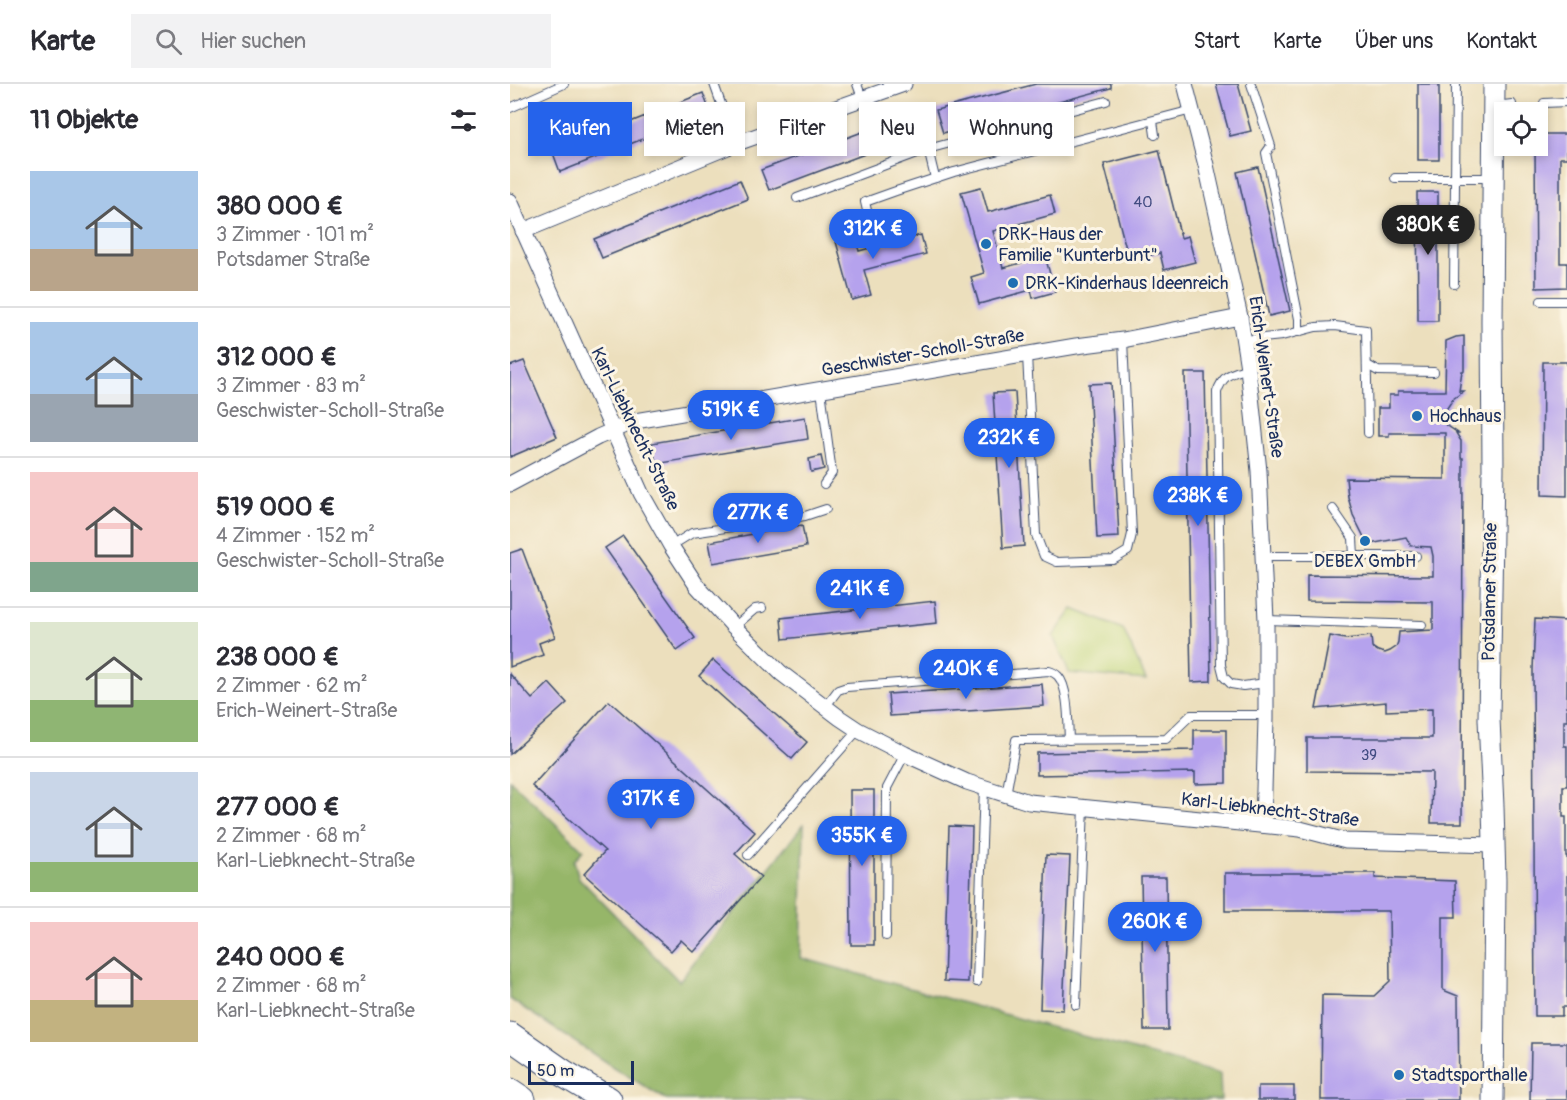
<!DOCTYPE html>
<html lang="de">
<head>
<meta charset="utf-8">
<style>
  body { margin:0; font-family:Pangolin,sans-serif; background:#f2f2f3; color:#2b2b33; height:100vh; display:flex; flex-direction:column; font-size:22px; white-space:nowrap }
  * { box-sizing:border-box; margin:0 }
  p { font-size:20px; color:#7c7c81 }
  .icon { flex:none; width:33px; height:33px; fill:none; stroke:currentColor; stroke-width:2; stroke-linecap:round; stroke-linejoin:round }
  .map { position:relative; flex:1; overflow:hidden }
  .side { display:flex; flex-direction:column; background:#fff; width:510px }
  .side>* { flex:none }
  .banner { position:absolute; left:18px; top:18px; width:570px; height:54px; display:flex; gap:12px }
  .controls { position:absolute; left:984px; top:18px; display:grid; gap:12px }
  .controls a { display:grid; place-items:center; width:54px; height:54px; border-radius:0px; background:#fff; box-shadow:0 3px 9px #0003; font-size:30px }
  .scale { position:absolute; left:18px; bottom:15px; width:106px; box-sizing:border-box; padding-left:6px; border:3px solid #1b2f5e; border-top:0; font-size:16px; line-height:21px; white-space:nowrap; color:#1b2f5e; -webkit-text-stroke:4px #fcf5e5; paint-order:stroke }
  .price { position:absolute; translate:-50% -51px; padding:0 14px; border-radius:21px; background:#2563eb; color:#fff; font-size:20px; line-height:39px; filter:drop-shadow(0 2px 3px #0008) }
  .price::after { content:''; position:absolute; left:50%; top:36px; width:18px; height:14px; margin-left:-9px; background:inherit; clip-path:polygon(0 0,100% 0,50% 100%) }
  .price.on { background:#222; color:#fff }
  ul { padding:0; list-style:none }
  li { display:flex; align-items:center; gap:18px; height:150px; padding:0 30px }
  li+li { border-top:2px solid #e1e1e2 }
  li span { display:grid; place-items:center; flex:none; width:168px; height:120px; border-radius:0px; color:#555 }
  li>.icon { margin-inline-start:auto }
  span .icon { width:72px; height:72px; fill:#fffc; stroke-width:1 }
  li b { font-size:26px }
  h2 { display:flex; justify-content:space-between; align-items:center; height:72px; padding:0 30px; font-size:26px }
  .tag { padding:0 21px; border-radius:0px; background:#fff; box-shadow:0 3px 9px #0003; font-size:21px; line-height:54px }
  .tag.on { background:#2563eb; color:#fff }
  header { display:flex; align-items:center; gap:36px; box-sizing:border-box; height:84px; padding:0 30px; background:#fff; border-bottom:2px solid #e1e1e2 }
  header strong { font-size:28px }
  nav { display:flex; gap:33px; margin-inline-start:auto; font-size:21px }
  .search { width:420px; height:54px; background:#f2f2f3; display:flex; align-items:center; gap:15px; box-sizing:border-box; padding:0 21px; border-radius:0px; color:#7c7c81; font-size:22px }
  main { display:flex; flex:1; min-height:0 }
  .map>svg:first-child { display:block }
  .green { fill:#bed579; stroke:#6c826c; stroke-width:1.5 }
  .forest { fill:#96b669; stroke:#587264; stroke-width:1.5 }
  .building { fill:#b5a2ed }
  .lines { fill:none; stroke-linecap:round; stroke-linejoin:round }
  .service-casing { stroke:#3a496c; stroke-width:10 }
  .minor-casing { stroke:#3a496c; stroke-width:17 }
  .secondary-casing { stroke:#3a496c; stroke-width:23 }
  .motorway-casing { stroke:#3a496c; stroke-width:29 }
  .service { stroke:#fff; stroke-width:8 }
  .minor { stroke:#fff; stroke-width:15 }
  .secondary { stroke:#fff; stroke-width:21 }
  .motorway { stroke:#fff; stroke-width:27 }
  .poi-dot { fill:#1f6fb2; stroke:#fcf5e5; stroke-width:2 }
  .labels { text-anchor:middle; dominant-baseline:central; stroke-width:6; stroke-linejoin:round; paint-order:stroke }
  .number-label { font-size:15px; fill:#424c82 }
  .poi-label { font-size:18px; fill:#1b2f5e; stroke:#fcf5e5; text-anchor:start }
  .street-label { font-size:18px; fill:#1b2f5e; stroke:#fcf5e5 }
</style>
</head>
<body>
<header>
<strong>Karte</strong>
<div class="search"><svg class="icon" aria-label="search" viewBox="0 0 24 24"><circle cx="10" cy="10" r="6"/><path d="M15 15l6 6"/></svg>Hier suchen</div>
<nav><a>Start</a><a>Karte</a><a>Über uns</a><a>Kontakt</a></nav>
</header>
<main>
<section class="side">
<h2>11 Objekte<svg class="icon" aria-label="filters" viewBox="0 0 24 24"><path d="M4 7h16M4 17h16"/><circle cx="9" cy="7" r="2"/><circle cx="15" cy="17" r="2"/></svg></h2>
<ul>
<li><span style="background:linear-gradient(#a9c7e8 65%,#b9a48a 0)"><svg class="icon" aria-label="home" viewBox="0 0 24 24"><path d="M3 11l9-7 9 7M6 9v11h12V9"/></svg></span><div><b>380 000 €</b><p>3 Zimmer · 101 m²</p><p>Potsdamer Straße</p></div></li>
<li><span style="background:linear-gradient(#a9c7e8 60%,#9aa5b1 0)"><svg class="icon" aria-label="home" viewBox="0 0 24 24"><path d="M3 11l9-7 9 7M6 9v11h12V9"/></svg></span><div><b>312 000 €</b><p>3 Zimmer · 83 m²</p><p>Geschwister-Scholl-Straße</p></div></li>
<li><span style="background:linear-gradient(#f6c9c9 75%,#7fa58c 0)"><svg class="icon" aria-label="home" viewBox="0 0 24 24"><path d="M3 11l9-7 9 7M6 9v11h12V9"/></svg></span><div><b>519 000 €</b><p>4 Zimmer · 152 m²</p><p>Geschwister-Scholl-Straße</p></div></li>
<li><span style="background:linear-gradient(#dfe7d0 65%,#8fb573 0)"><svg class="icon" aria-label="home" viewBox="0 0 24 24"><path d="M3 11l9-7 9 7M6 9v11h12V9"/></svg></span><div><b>238 000 €</b><p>2 Zimmer · 62 m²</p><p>Erich-Weinert-Straße</p></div></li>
<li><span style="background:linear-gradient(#c9d6e8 75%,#8fb573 0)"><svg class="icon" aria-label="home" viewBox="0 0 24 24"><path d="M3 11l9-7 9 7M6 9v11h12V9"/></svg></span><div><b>277 000 €</b><p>2 Zimmer · 68 m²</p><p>Karl-Liebknecht-Straße</p></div></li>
<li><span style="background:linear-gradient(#f6c9c9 65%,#c2b280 0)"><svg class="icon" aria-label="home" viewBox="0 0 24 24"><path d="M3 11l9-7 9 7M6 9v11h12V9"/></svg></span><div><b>240 000 €</b><p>2 Zimmer · 68 m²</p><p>Karl-Liebknecht-Straße</p></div></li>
</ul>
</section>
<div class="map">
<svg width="1057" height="1016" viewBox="0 0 1057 1016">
  <rect width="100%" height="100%" fill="#fcf5e5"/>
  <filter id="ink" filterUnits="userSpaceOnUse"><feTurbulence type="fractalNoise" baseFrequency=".0167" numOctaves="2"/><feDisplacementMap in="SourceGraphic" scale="12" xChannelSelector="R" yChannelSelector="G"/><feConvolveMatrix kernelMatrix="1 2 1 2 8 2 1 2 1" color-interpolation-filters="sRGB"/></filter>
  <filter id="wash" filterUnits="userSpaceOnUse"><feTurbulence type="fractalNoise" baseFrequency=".008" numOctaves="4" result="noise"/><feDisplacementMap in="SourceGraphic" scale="24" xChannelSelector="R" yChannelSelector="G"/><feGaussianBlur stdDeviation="1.35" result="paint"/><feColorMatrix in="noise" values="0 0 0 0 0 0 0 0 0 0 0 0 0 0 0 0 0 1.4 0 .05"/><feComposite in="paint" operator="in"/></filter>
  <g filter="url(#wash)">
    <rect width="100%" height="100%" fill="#ecdfbd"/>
    <path class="green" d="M563,525L613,545L636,596L559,589L543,552Z"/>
    <path class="forest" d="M0,696L73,766L64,777L69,794L169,897L294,740L291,874L710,990L711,1016H157L103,983L0,915Z"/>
    <g id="blocks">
      <g class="building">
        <path d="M526,0H601V4L433,49L426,26Z"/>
        <path d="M706,0H728L741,47L720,52Z"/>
        <rect x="908" y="0" width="21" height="76"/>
        <path d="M193,9L200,28L50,88L43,69Z"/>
        <path d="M400,30L408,50L259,106L251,86Z"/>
        <path d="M1028,50H1057V74H1050V179H1057V203L1026,204L1025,62H1028Z"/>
        <path d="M649,66L671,154L678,152L685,178L654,186L650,169L619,176L594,80Z"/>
        <path d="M748,83L780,227L759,232L727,88Z"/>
        <path d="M230,96L238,115L92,174L84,155Z"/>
        <path d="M471,103L478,128L540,111L545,130L483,147L493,184L535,172L545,208L523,214L521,206L469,220L461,193L474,189L451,108Z"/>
        <path d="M907,108H928V237H908Z"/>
        <path d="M344,149L349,167L360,164L363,166L367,167L371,162L411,151L416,170L354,186L361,211L342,216L325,154Z"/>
        <path d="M954,252V287H952L949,307H954L943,315L935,327V340L948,349H946L951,357V374H953L952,739H921L922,688L797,687V654H922V625L876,627V618L806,625L820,552L835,555L861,552L862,563L868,567L875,569L880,567L886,563L888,558L889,548L923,546V518L797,517V491L923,492V472L921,463L901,462L896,453L860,460L855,455L843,431L838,413L836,394L935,395V349H879V352H868V324H879V311H888V307H935L936,257L946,253Z"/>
        <path d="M14,277L47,353L0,373V282Z"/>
        <path d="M1033,278H1057V412L1032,411Z"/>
        <path d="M675,289H695L701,597L681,598Z"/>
        <path d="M601,299L609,453L587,454L579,300Z"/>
        <path d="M505,308L514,462L493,464L483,309Z"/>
        <path d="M295,333L298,355L146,380L142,359Z"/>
        <path d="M311,372L314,385L301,388L299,375Z"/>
        <path d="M292,441L296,463L203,479L199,458Z"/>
        <path d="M113,452L185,554L167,567L95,464Z"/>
        <path d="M12,465L45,553L29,559L33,571L0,583V469Z"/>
        <path d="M425,517L427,539L273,555L271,534Z"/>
        <path d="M1025,535L1057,537V637H1054V662H1057V702H1053V733H1056V772H1057V923H1052V932H1025L1023,586Z"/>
        <path d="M203,576L297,658L282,675L189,592Z"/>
        <path d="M0,590L22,615L39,599L57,619L0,670Z"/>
        <path d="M532,600L534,622L380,632L378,610Z"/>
        <path d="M99,617L245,748L225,770L251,793L184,868L171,856L161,867L74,790L95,767L22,702Z"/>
        <path d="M684,646H716V699L685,700V688L527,691V669L684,666Z"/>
        <path d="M340,706H364V861H341Z"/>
        <path d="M439,742L462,743L458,898L434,897Z"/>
        <path d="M536,771L560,772L553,926L530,925Z"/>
        <path d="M715,789H865V794L945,797L946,833H933V906L948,912L949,1016H811L812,911L864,912L880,897L879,827H715Z"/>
        <path d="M631,793H656L658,946H634Z"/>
        <path d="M1021,959H1057V1016H1020Z"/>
        <rect x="748" y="1002" width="36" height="14"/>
      </g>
    </g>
  </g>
  <g filter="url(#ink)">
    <use href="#blocks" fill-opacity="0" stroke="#3a496c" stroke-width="1.5"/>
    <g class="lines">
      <g class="service-casing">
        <g id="service">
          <path d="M204,0L220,45L230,58"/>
          <path d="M347,0L352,14"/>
          <path d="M741,0L761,62L756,69L789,235V248"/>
          <path d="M1034,19L1057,18"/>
          <path d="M985,22L1002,20"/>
          <path d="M0,24L54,0"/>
          <path d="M643,37L645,51"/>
          <path d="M418,65L425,94"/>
          <path d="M885,94H982"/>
          <path d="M287,114L418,65L596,17"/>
          <path d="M365,161L355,118L386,107L444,88L682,26"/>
          <path d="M944,200L946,0"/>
          <path d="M1031,217H1057"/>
          <path d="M735,256L772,252L806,243L825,242L856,246L858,349"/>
          <path d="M517,271L526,451L534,472L547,478L603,476L618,467L622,450L613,256"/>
          <path d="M857,281L868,287L924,288"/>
          <path d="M738,284C721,290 714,289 707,308L711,581L714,593L721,600L733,602L756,599"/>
          <path d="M311,306L322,389L314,400"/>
          <path d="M823,425L843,454L844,472"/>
          <path d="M161,462L182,449L295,432L316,425"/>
          <path d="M753,472H906"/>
          <path d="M756,536L912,541"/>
          <path d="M224,543L245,525L252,524"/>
          <path d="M315,623L328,606L337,603L539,587C543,588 545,589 548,592C559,604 558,640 559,656"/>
          <path d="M496,711L506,656L656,655L681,631H756"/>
          <path d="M238,771L348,646"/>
          <path d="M376,852L377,704L395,670"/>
          <path d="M467,898L474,703"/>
          <path d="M566,921L574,723"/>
        </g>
      </g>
      <g class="minor-casing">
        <g id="minor">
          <path d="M675,0L696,81L730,233L738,284L749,387L756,536V635L753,741"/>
          <path d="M0,117L131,409L161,462L187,502L224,543L271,589L330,634L348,646L395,670L457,698L519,718L790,745L836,757L984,761"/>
          <path d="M13,147L230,58L394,0"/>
          <path d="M0,400L88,353L125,337L566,262L613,256L730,233"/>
        </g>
      </g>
      <g class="secondary-casing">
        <path id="secondary" d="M983,1016L985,796L983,722L979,635L983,385L982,237L984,0"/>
      </g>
      <g class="motorway-casing">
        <g id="motorway">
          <path d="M0,952L53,989L98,1016"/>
          <path d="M0,1008L12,1016"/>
        </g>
      </g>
      <use href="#service" class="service"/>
      <use href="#minor" class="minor"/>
      <use href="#secondary" class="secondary"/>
      <use href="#motorway" class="motorway"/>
    </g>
  </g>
  <g class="poi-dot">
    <circle cx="476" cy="160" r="6"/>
    <circle cx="503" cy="199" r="6"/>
    <circle cx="907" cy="332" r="6"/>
    <circle cx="855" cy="457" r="6"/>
    <circle cx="889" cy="991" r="6"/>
  </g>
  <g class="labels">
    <g class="number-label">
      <text x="633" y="118">40</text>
      <text x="859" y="671">39</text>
    </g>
    <g class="poi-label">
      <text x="488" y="150">DRK-Haus der<tspan x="488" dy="21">Familie "Kunterbunt"</tspan></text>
      <text x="515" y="199">DRK-Kinderhaus Ideenreich</text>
      <text x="919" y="332">Hochhaus</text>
      <text x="855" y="477" text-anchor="middle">DEBEX GmbH</text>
      <text x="901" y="991">Stadtsporthalle</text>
    </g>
    <g class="street-label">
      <text transform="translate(413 269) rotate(-10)">Geschwister-Scholl-Straße</text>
      <text transform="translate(756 293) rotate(82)">Erich-Weinert-Straße</text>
      <text transform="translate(125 345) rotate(64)">Karl-Liebknecht-Straße</text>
      <text transform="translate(980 508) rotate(-89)">Potsdamer Straße</text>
      <text transform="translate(760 726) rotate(7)">Karl-Liebknecht-Straße</text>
    </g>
  </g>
</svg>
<div class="controls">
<a><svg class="icon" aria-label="locate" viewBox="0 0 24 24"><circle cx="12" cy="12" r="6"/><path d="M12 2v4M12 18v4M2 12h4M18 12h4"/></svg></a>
</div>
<div class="scale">50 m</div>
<b class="price on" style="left:918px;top:172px">380K €</b>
<b class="price" style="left:363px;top:176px">312K €</b>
<b class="price" style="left:221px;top:357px">519K €</b>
<b class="price" style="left:499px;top:385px">232K €</b>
<b class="price" style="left:688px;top:443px">238K €</b>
<b class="price" style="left:248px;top:460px">277K €</b>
<b class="price" style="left:350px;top:536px">241K €</b>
<b class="price" style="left:456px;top:616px">240K €</b>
<b class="price" style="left:141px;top:746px">317K €</b>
<b class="price" style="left:352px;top:783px">355K €</b>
<b class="price" style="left:645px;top:869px">260K €</b>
<div class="banner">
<a class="tag on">Kaufen</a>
<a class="tag">Mieten</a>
<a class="tag">Filter</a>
<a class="tag">Neu</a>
<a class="tag">Wohnung</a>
</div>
</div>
</main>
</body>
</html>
